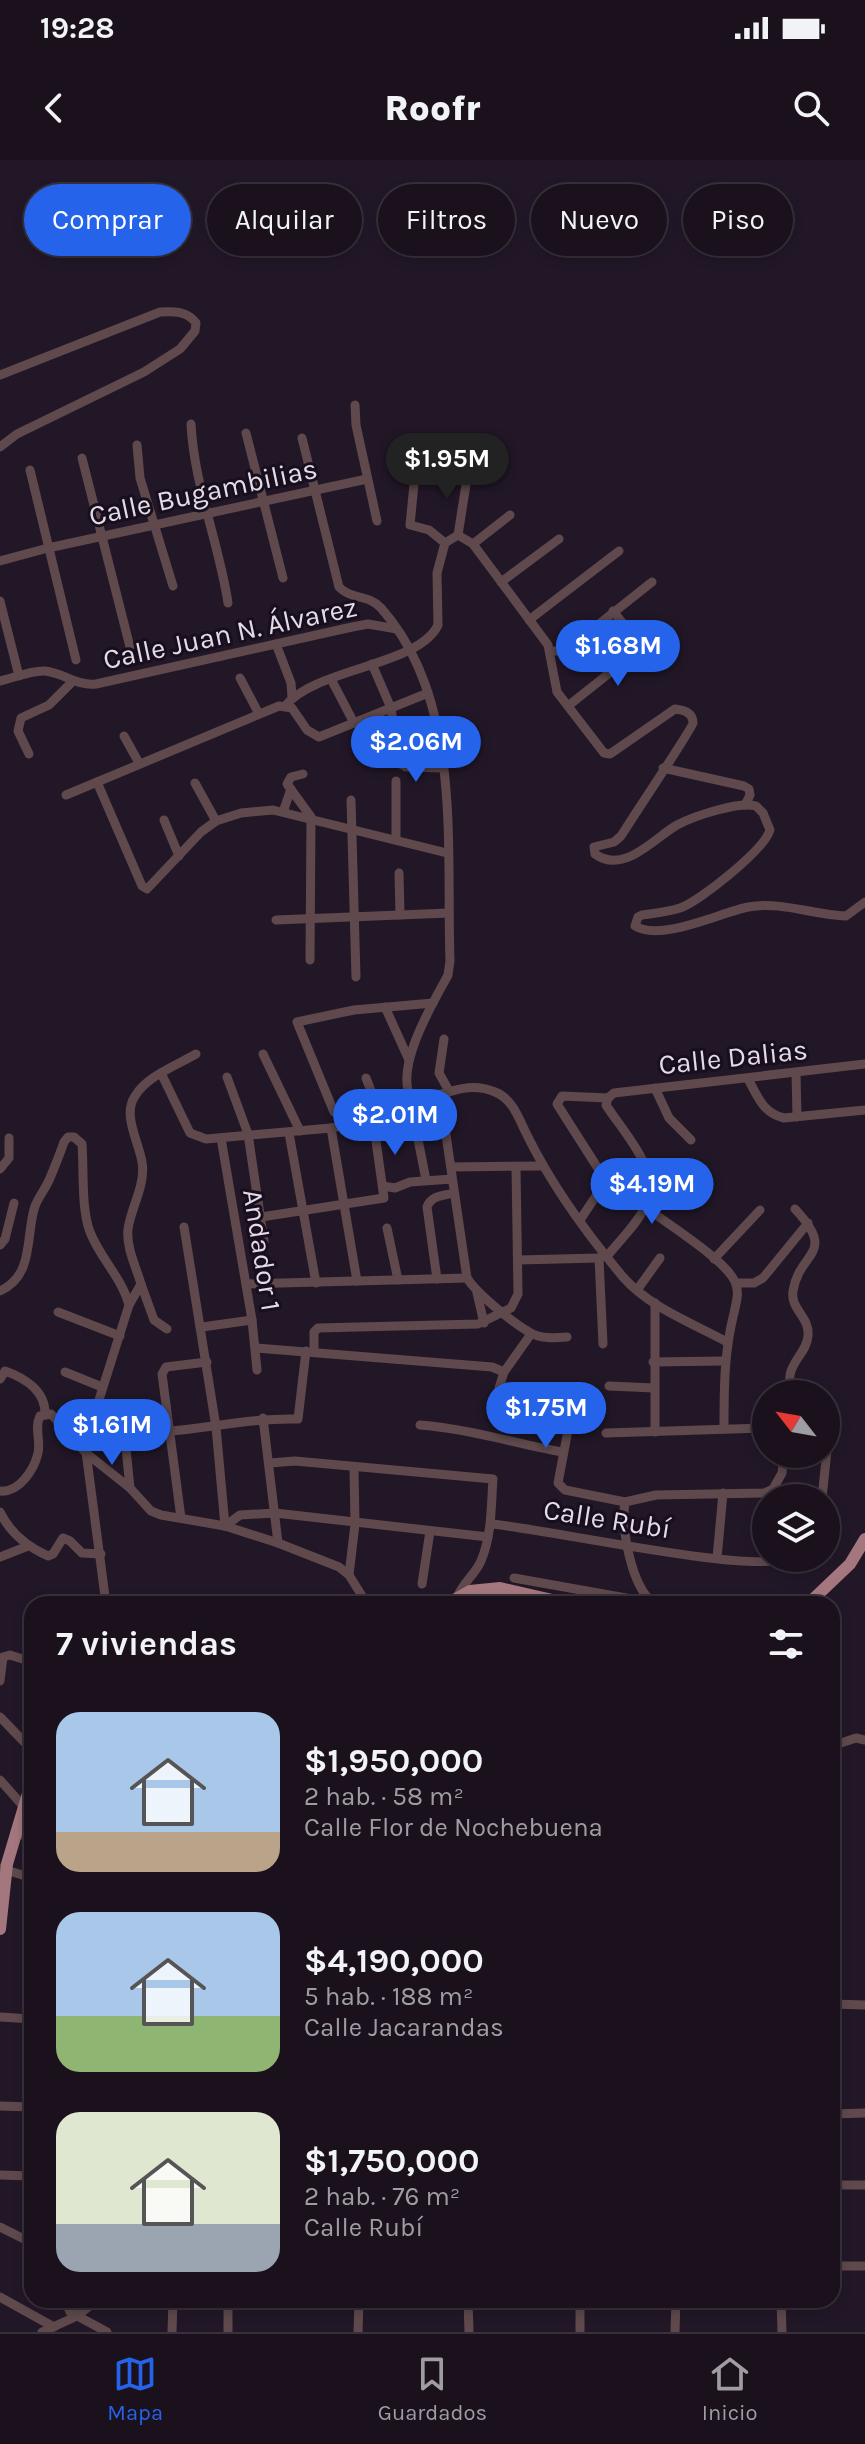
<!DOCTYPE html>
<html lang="es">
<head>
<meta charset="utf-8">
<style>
  body { margin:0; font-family:Karla,sans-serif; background:#231a26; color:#f1f3f6; height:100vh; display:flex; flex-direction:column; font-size:30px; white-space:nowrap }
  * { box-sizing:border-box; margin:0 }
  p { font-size:26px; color:#9f9da4 }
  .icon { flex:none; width:44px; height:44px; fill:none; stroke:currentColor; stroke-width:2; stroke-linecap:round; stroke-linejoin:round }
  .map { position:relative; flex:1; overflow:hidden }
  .sheet { position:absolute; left:24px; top:1436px; width:816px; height:712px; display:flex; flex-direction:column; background:#1a111d; border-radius:24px; box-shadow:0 4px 12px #0003,0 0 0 2px #38313b }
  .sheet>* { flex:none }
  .banner { position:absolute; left:24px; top:24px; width:818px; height:72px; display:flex; gap:16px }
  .needle { width:52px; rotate:301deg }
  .buttons { position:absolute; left:752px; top:1220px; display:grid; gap:16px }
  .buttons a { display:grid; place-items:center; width:88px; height:88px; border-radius:50%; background:#1a111d; box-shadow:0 4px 12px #0003,0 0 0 2px #38313b; font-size:40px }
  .price { position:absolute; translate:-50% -68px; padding:0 18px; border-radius:28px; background:#2563eb; color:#fff; font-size:26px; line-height:52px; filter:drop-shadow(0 2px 4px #0008) }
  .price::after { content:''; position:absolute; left:50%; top:48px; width:24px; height:18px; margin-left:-12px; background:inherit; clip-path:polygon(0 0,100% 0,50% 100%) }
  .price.on { background:#222; color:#fff }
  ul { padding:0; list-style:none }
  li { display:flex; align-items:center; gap:24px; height:200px; padding:0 32px }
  li span { display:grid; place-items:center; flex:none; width:224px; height:160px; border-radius:24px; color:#555 }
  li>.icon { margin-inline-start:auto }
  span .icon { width:96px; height:96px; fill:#fffc; stroke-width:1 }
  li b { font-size:34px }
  h2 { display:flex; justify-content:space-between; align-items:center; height:96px; padding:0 32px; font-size:34px }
  .tag { padding:0 28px; border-radius:36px; background:#1a111d; box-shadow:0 4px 12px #0003,0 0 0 2px #38313b; font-size:28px; line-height:72px }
  .tag.on { background:#2563eb; color:#fff }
  .status { display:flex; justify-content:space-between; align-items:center; height:56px; padding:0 40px; background:#1a111d; direction:ltr }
  .status svg { height:22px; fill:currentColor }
  header { display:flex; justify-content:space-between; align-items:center; height:104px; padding:0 32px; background:#1a111d; font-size:36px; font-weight:800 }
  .menu { display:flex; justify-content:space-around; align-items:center; height:112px; border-top:2px solid #38313b; background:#1a111d; font-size:22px; color:#9f9da4 }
  .menu a { display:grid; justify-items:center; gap:4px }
  .menu .on { color:#2563eb }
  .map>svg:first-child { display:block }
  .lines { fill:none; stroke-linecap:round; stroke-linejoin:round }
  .minor { stroke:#5f494c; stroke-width:9 }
  .major { stroke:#a3777d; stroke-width:12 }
  .labels { text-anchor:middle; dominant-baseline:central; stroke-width:6; stroke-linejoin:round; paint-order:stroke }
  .street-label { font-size:28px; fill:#e3dce7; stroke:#180e1d }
</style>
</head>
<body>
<div class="status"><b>19:28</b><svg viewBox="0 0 49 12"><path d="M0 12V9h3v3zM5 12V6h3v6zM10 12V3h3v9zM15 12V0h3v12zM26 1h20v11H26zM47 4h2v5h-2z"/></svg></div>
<header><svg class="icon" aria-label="back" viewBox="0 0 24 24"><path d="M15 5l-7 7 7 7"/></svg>Roofr<svg class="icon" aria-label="search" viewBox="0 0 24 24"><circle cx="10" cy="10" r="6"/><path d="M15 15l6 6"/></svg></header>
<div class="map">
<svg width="865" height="2172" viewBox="0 0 865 2172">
  <rect width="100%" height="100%" fill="#221727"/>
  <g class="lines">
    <g class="minor">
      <path d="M0,215L160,152C174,151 187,151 196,163L195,171L180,189L144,212L17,274L0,287"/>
      <path d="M355,245L356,265L377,361"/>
      <path d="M191,264C194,325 219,383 228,443"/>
      <path d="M246,273L283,418"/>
      <path d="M302,278L339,427C351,440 369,434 381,448C463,540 446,687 450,801L448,815C433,843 394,907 411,938"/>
      <path d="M137,285L140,318L173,426"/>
      <path d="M82,298L130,487"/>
      <path d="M30,310L76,500"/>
      <path d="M415,314L410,365L429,370L445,383"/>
      <path d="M458,375L468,312"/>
      <path d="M473,384L510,355"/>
      <path d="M0,401L48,388L367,319"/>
      <path d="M501,422L559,379"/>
      <path d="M0,441L19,516"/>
      <path d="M529,460L619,391"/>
      <path d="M276,484L291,523L292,537"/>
      <path d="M550,491H562L570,487L652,422"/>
      <path d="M372,504L391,548L399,603L406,607L443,608"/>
      <path d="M240,518L259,554"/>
      <path d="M331,519L354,563"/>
      <path d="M0,521C13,518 32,510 45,511C64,513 76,526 96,524L352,467L368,464L397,469"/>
      <path d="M285,546C315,508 419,506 438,465L437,413L445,383L458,375L473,384L548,485L557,532L604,593L610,594L675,549C683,550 693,552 693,563C692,569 630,661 621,676L614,682L594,687L595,694C624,715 654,678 677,665C694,656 739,641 756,646L763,653L770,670C764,690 700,741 680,748C668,752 655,753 642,755L638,757L635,766C661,782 719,753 748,747C782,741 813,755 846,756L865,742"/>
      <path d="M568,546L642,487L613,451"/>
      <path d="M124,576L139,603"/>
      <path d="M29,594L18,571L21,558L49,545L72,522"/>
      <path d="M663,608L744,626L749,629L750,635L745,645"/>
      <path d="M303,614L291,617L287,624L311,657L310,800"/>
      <path d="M97,622L142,726L147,729L201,672L216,661L241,653L273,650L447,693"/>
      <path d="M195,623L216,661"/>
      <path d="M66,635L279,546L292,548L307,570L319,577L428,533"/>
      <path d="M351,640L356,817"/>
      <path d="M283,652L291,629"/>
      <path d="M164,660L179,696"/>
      <path d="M396,679V621"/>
      <path d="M399,713L400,755"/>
      <path d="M276,760L449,753"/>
      <path d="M385,847L409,900"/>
      <path d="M444,879L439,913L449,931"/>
      <path d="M263,894L300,971"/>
      <path d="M161,913L190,973L206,979L331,968L399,955L407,952L411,938"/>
      <path d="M796,913L797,957"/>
      <path d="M227,917L248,974L264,1082"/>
      <path d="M366,918L382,959"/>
      <path d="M748,919C758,937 763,953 784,958L865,950"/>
      <path d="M655,928L669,958L691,980"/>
      <path d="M440,934L467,1118C477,1134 512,1162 529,1172C540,1179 554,1178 567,1177"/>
      <path d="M411,938C440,942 461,918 495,932C513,939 519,959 527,975C552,1026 587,1074 623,1117C649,1147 692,1163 727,1182"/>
      <path d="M608,938L614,933L865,904"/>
      <path d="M334,952L297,862L354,850L433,843"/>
      <path d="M407,952L415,964L426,1020"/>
      <path d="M331,968L357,1121"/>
      <path d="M289,973L316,1123"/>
      <path d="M221,978L252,1160L257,1210"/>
      <path d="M451,1007L542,1006"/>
      <path d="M0,1009L9,998V978"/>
      <path d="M606,1021L557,944L562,936L608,938"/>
      <path d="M606,1021L616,1023L647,1043"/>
      <path d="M383,1026L395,1028L410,1022L452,1019"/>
      <path d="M645,1047C666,1063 727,1101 735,1122C740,1133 736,1142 734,1153C724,1192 724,1229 724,1269"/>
      <path d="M261,1057L384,1038L373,960"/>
      <path d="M580,1060L606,1021"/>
      <path d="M184,1067L216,1267L225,1366"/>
      <path d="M387,1068L398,1120"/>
      <path d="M0,1085L5,1079L14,1043"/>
      <path d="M714,1099L760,1050"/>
      <path d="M518,1100L599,1098"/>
      <path d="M437,1119L427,1047C431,1035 443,1036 454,1033"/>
      <path d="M736,1123H754L763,1118L808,1063"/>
      <path d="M141,1124L154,1160L167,1169"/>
      <path d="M246,1124L467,1118"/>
      <path d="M637,1130L660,1098"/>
      <path d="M0,1131C35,1115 25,1076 35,1046C39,1036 46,1028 50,1018C55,1006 60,994 64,982L68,977H74L82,984C84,1010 81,1049 90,1072C100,1098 122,1118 129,1145L85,1284L106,1444"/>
      <path d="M477,1133L484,1163"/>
      <path d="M129,1145L141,1124C136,1107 126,1087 128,1069C131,1047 146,1025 142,1002C139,982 122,955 135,936C147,916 177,905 196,894"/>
      <path d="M58,1152L120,1176"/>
      <path d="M202,1167L252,1160"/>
      <path d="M531,1174L504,1212L499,1228L505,1236L572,1249L558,1323L565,1330L625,1342L656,1335L764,1333L773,1329L782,1313L784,1294"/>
      <path d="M603,1184L599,1098L608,1095C620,1080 638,1063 646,1045C662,1011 623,972 606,945L608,938"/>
      <path d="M256,1188L492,1207L504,1212"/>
      <path d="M314,1191V1172L318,1168L478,1164L511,1148L518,1134L516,1008"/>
      <path d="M653,1202L724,1201"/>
      <path d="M65,1212L102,1227"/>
      <path d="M0,1219L5,1211C25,1218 45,1231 45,1253"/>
      <path d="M609,1226L654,1228"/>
      <path d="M791,1234C791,1228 789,1221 790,1215C792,1201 807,1191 808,1176C810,1157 790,1149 793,1131C799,1091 838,1095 795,1049"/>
      <path d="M263,1258L278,1383"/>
      <path d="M420,1265C469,1269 514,1283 562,1292"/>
      <path d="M171,1271C213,1267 255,1258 298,1259L306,1191"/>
      <path d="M655,1272V1143"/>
      <path d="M606,1273L766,1268"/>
      <path d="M125,1279L130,1328"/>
      <path d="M270,1303L295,1301L493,1319C491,1346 492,1375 481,1401C475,1415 462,1423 457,1438"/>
      <path d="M0,1331C19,1333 34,1310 38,1293C41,1280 34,1268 40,1256L51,1254L86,1293L130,1328L151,1351L161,1355L225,1366L278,1383L339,1407L349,1415L367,1444"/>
      <path d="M822,1338L828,1281"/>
      <path d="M625,1342C621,1369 631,1425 653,1443"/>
      <path d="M0,1352C10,1373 28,1387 48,1396L53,1394L63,1378L70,1381L82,1393L101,1394"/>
      <path d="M181,1358L162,1214L166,1207L207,1202"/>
      <path d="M491,1364C541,1368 755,1415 785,1398"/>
      <path d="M225,1366L240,1355L275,1353L488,1377"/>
      <path d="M0,1397L28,1386"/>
      <path d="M717,1398L723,1333"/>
      <path d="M349,1415L355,1364L354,1308"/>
      <path d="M514,1418L654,1443"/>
      <path d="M422,1424L430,1371"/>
      <path d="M274,1444H281"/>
      <path d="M0,1521L3,1497L10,1495L32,1502"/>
      <path d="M0,1557L32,1590"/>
      <path d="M832,1586L856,1578L865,1580"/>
      <path d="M0,1620L32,1656"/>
      <path d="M17,1669L32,1683"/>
      <path d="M0,1708L32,1718"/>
      <path d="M832,1844L865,1845"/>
      <path d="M0,1857L32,1859"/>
      <path d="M0,1946L32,1947"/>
      <path d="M832,1954L865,1953"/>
      <path d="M0,2015L32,2016"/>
      <path d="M832,2025H865"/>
      <path d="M0,2067L32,2083"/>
      <path d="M832,2106H865"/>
      <path d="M0,2137L54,2167"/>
      <path d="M65,2140L70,2152L107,2172"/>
      <path d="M468,2140L469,2172"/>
      <path d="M781,2140L782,2172"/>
      <path d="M42,2172L77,2156L97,2140"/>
      <path d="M172,2172L173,2140"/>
      <path d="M228,2172V2140"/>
      <path d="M358,2172L359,2140"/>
      <path d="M580,2172V2140"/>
      <path d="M675,2172L676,2140"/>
    </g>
    <g class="major">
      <path d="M447,1444L470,1431L500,1428L570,1444"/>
      <path d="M808,1444L850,1404L865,1379"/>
      <path d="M0,1769L7,1704L32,1620"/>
    </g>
  </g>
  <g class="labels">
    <g class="street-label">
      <text transform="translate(203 332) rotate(-12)">Calle Bugambilias</text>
      <text transform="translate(230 473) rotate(-12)">Calle Juan N. Álvarez</text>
      <text transform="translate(733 897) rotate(-6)">Calle Dalias</text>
      <text transform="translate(262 1090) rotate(81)">Andador 1</text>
      <text transform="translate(607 1359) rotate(9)">Calle Rubí</text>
    </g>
  </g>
</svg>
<div class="buttons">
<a><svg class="needle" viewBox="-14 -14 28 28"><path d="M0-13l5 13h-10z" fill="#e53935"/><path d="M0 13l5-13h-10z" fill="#9f9da4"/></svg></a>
<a><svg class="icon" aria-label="layers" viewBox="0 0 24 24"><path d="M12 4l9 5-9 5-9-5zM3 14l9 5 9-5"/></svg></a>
</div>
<b class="price on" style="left:447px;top:341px">$1.95M</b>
<b class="price" style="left:618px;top:528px">$1.68M</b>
<b class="price" style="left:416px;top:624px">$2.06M</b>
<b class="price" style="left:395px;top:997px">$2.01M</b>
<b class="price" style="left:652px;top:1066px">$4.19M</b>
<b class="price" style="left:546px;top:1290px">$1.75M</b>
<b class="price" style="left:112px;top:1307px">$1.61M</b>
<div class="banner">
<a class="tag on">Comprar</a>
<a class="tag">Alquilar</a>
<a class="tag">Filtros</a>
<a class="tag">Nuevo</a>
<a class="tag">Piso</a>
</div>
<section class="sheet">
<h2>7 viviendas<svg class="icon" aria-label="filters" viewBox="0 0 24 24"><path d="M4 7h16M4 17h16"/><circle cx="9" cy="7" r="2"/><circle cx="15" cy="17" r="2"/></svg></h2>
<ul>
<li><span style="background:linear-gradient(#a9c7e8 75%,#b9a48a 0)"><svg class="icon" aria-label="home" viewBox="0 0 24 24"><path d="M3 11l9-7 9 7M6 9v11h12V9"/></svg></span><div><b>$1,950,000</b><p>2 hab. · 58 m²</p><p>Calle Flor de Nochebuena</p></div></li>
<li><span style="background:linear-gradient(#a9c7e8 65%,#8fb573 0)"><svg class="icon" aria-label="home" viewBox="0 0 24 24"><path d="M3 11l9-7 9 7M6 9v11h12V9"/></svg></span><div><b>$4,190,000</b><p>5 hab. · 188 m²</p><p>Calle Jacarandas</p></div></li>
<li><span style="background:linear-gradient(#dfe7d0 70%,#9aa5b1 0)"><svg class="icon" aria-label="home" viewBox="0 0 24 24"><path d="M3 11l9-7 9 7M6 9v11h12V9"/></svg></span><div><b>$1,750,000</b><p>2 hab. · 76 m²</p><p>Calle Rubí</p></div></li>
</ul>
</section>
</div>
<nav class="menu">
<a class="on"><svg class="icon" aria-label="map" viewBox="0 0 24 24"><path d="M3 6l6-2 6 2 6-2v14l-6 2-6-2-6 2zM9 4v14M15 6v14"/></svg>Mapa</a>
<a><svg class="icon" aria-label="saved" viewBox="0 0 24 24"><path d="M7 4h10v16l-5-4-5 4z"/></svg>Guardados</a>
<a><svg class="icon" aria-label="home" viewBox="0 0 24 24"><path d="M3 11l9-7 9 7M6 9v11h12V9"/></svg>Inicio</a>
</nav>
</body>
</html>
